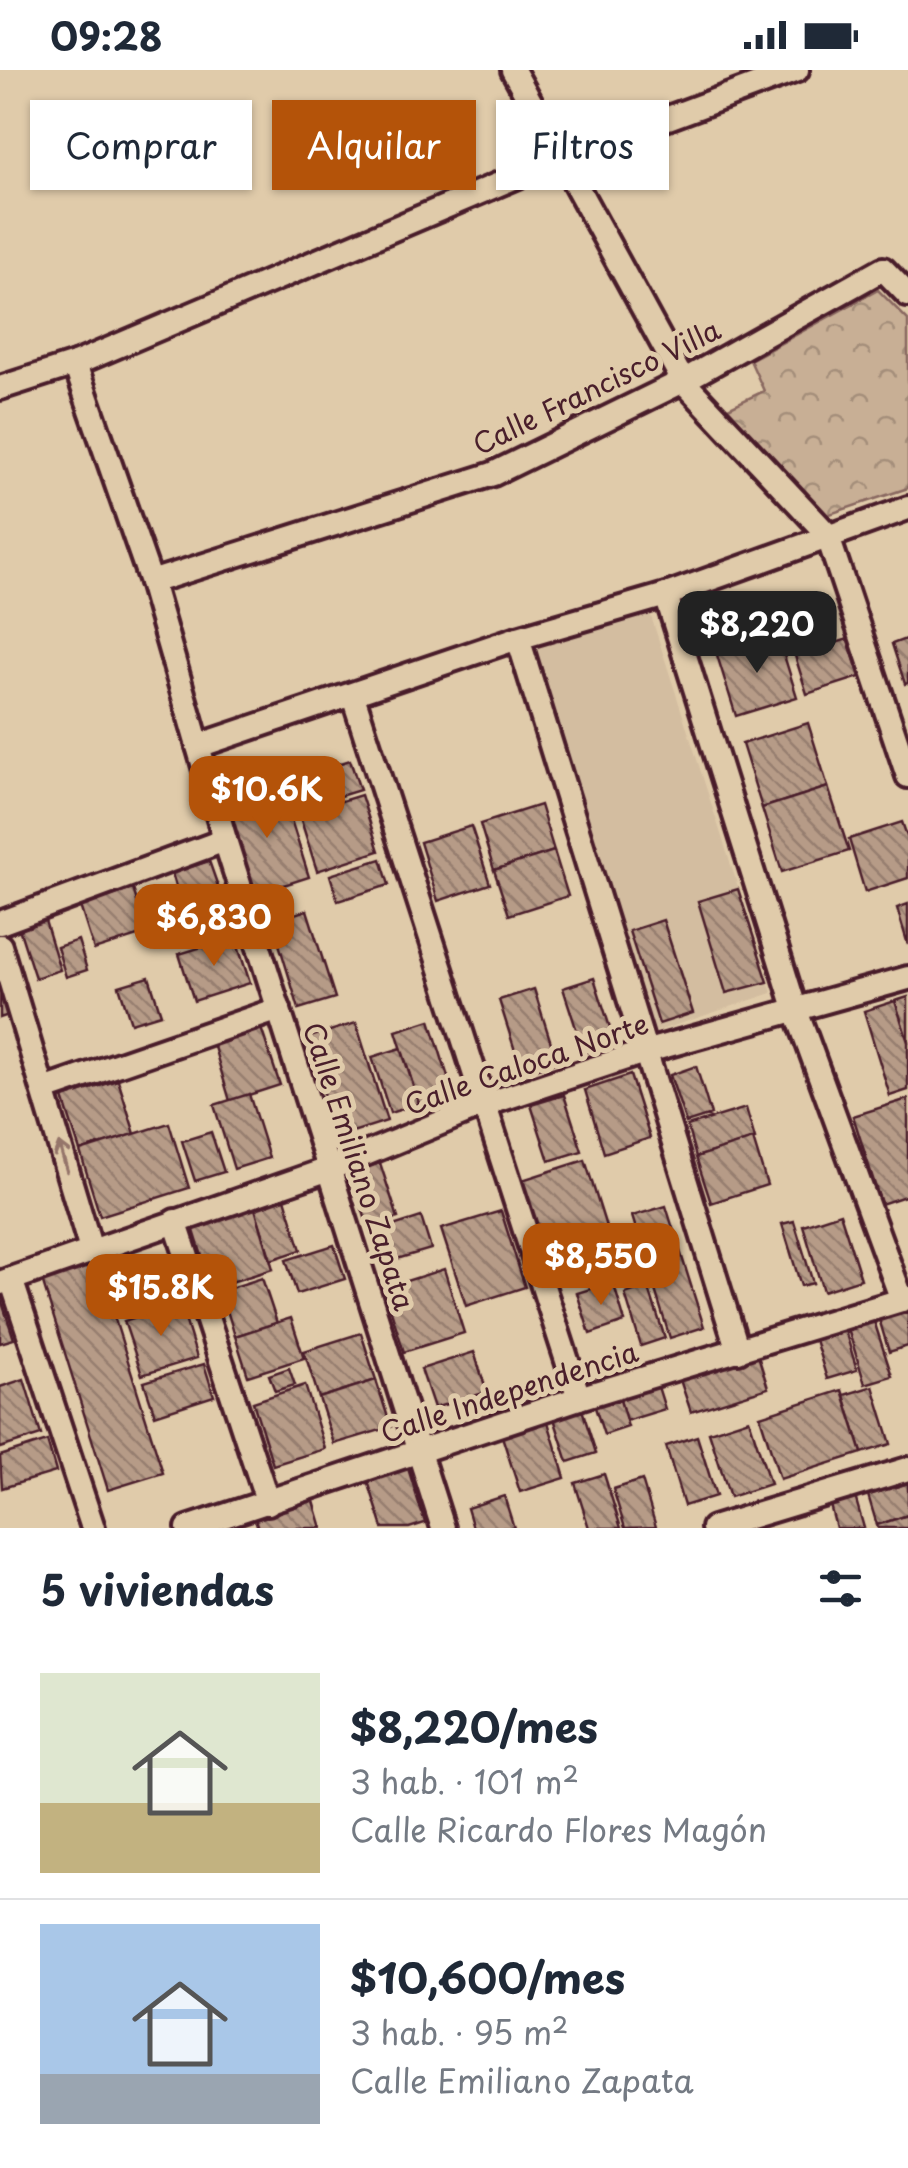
<!DOCTYPE html>
<html lang="es">
<head>
<meta charset="utf-8">
<style>
  body { margin:0; font-family:"Playpen Sans",sans-serif; background:#f6f6f7; color:#1f2937; height:100vh; display:flex; flex-direction:column; font-size:38px; white-space:nowrap }
  * { box-sizing:border-box; margin:0 }
  p { font-size:32px; color:#747a83 }
  .icon { flex:none; width:55px; height:55px; fill:none; stroke:currentColor; stroke-width:2; stroke-linecap:round; stroke-linejoin:round }
  .map { position:relative; height:1458px; overflow:hidden }
  .panel { display:flex; flex-direction:column; background:#fff; flex:1 }
  .panel>* { flex:none }
  .top-card { position:absolute; left:30px; top:30px; width:850px; height:90px; display:flex; gap:20px }
  .price { position:absolute; translate:-50% -85px; padding:0 22px; border-radius:20px; background:#b45309; color:#fff; font-size:32px; line-height:65px; filter:drop-shadow(0 2px 5px #0008) }
  .price::after { content:''; position:absolute; left:50%; top:60px; width:30px; height:22px; margin-left:-15px; background:inherit; clip-path:polygon(0 0,100% 0,50% 100%) }
  .price.current { background:#222; color:#fff }
  ul { padding:0; list-style:none }
  li { display:flex; align-items:center; gap:30px; height:250px; padding:0 40px }
  li+li { border-top:2px solid #e0e1e3 }
  li span { display:grid; place-items:center; flex:none; width:280px; height:200px; border-radius:0px; color:#555 }
  li>.icon { margin-inline-start:auto }
  span .icon { width:120px; height:120px; fill:#fffc; stroke-width:1 }
  li b { font-size:42px }
  h2 { display:flex; justify-content:space-between; align-items:center; height:120px; padding:0 40px; font-size:42px }
  .tag { padding:0 35px; border-radius:0px; background:#fff; box-shadow:0 2px 8px #0004; font-size:35px; line-height:90px }
  .tag.current { background:#b45309; color:#fff }
  .status { display:flex; justify-content:space-between; align-items:center; height:70px; padding:0 50px; background:#fff; direction:ltr }
  .status svg { height:28px; fill:currentColor }
  .map>svg:first-child { display:block }
  .built { fill:#d3bda0 }
  .park { fill:url(#park-crowns); stroke:#896760; stroke-width:2.5 }
  .building { fill:url(#building-back-hatch); stroke:#4a1f2b; stroke-width:2.5 }
  .lines { fill:none; stroke-linecap:round; stroke-linejoin:round }
  .minor-casing { stroke:#4a1f2b; stroke-width:30 }
  .minor { stroke:#e0cbaa; stroke-width:22 }
  .oneway { stroke:#95756a }
  .labels { text-anchor:middle; dominant-baseline:central; stroke-width:10; stroke-linejoin:round; paint-order:stroke }
  .street-label { font-size:28px; fill:#4a1f2b; stroke:#e0cbaa }
</style>
</head>
<body>
<div class="status"><b>09:28</b><svg viewBox="0 0 49 12"><path d="M0 12V9h3v3zM5 12V6h3v6zM10 12V3h3v9zM15 12V0h3v12zM26 1h20v11H26zM47 4h2v5h-2z"/></svg></div>
<div class="map">
<svg width="908" height="1458" viewBox="0 0 908 1458">
  <defs>
    <pattern id="park-crowns" width="20" height="18" patternUnits="userSpaceOnUse" patternTransform="scale(2.5)"><rect width="20" height="18" fill="#c8af95"/><path d="M2 6a3 3 0 1 1 6 0M12 15a3 3 0 1 1 6 0" fill="none" stroke="#a48e7a"/></pattern>
    <pattern id="building-back-hatch" width="6" height="6" patternUnits="userSpaceOnUse" patternTransform="scale(2.5)"><rect width="6" height="6" fill="#b69b87"/><path d="M-1 5l2 2M0 0l6 6M5-1l2 2" fill="none" stroke="#967e6f"/></pattern>
  </defs>
  <rect width="100%" height="100%" fill="#e0cbaa"/>
  <filter id="ink" filterUnits="userSpaceOnUse"><feTurbulence type="fractalNoise" baseFrequency=".01" numOctaves="2"/><feDisplacementMap in="SourceGraphic" scale="20" xChannelSelector="R" yChannelSelector="G"/><feConvolveMatrix kernelMatrix="1 2 1 2 8 2 1 2 1" color-interpolation-filters="sRGB"/></filter>
  <g filter="url(#ink)">
    <path class="built" d="M650,543L772,923L652,963L534,579Z"/>
    <path class="park" d="M878,220L908,250V418L827,445L817,441L728,338L764,321L750,290Z"/>
    <g class="building">
      <path d="M778,566L797,627L736,646L717,585Z"/>
      <path d="M908,568V613L905,614L892,574Z"/>
      <path d="M848,569L860,607L807,624L795,586Z"/>
      <path d="M808,653L828,717L762,738L742,674Z"/>
      <path d="M350,690L360,720L307,736L297,707Z"/>
      <path d="M828,717L849,781L782,802L762,738Z"/>
      <path d="M281,718L309,807L253,825L225,736Z"/>
      <path d="M361,725L379,781L317,801L299,744Z"/>
      <path d="M540,735L554,781L494,800L480,754Z"/>
      <path d="M902,752L908,769V808L865,822L849,769Z"/>
      <path d="M471,756L490,814L438,831L420,772Z"/>
      <path d="M554,781L568,826L509,845L494,800Z"/>
      <path d="M381,789L389,815L338,831L330,805Z"/>
      <path d="M209,791L221,825L182,837L172,803Z"/>
      <path d="M133,819L147,863L94,880L80,836Z"/>
      <path d="M738,819L768,912L726,923L698,831Z"/>
      <path d="M908,834V875L897,838Z"/>
      <path d="M307,840L335,928L299,939L272,851Z"/>
      <path d="M43,844L60,900L35,908L17,852Z"/>
      <path d="M663,850L693,943L659,954L629,861Z"/>
      <path d="M235,867L250,913L194,931L179,884Z"/>
      <path d="M78,870L87,900L66,907L57,877Z"/>
      <path d="M0,887L17,942L0,948Z"/>
      <path d="M149,907L161,944L131,953L119,916Z"/>
      <path d="M594,908L615,973L584,983L563,918Z"/>
      <path d="M534,919L557,992L522,1003L499,930Z"/>
      <path d="M908,927V973L895,931Z"/>
      <path d="M895,931L908,972V1020L890,1026L864,941Z"/>
      <path d="M430,950L453,1023L419,1034L396,961Z"/>
      <path d="M356,953L387,1051L337,1067L306,968Z"/>
      <path d="M260,955L280,1015L230,1031L212,970Z"/>
      <path d="M401,978L419,1034L390,1043L372,987Z"/>
      <path d="M696,996L711,1045L686,1053L670,1005Z"/>
      <path d="M630,1005L650,1068L604,1083L585,1020Z"/>
      <path d="M118,1010L135,1064L80,1081L63,1028Z"/>
      <path d="M249,1024L269,1088L234,1099L214,1035Z"/>
      <path d="M564,1025L582,1081L549,1091L531,1035Z"/>
      <path d="M908,1029V1125L881,1134L853,1046Z"/>
      <path d="M746,1038L755,1069L696,1087L687,1056Z"/>
      <path d="M169,1053L189,1118L100,1146L80,1081Z"/>
      <path d="M211,1062L224,1102L195,1111L182,1071Z"/>
      <path d="M753,1069L767,1115L711,1133L696,1087Z"/>
      <path d="M585,1090L613,1179L550,1199L522,1110Z"/>
      <path d="M380,1093L398,1148L368,1157L351,1102Z"/>
      <path d="M284,1125L301,1180L271,1190L254,1135Z"/>
      <path d="M254,1135L273,1199L212,1218L192,1154Z"/>
      <path d="M666,1136L704,1257L670,1268L632,1146Z"/>
      <path d="M501,1141L525,1217L466,1236L441,1159Z"/>
      <path d="M840,1143L861,1209L823,1221L803,1155Z"/>
      <path d="M421,1147L431,1179L380,1194L371,1163Z"/>
      <path d="M794,1151L813,1213L801,1216L782,1154Z"/>
      <path d="M334,1175L345,1209L297,1224L286,1190Z"/>
      <path d="M97,1192L163,1403L108,1420L42,1210Z"/>
      <path d="M444,1199L464,1263L404,1282L384,1218Z"/>
      <path d="M262,1208L277,1253L235,1266L221,1221Z"/>
      <path d="M613,1212L625,1252L590,1264L577,1223Z"/>
      <path d="M648,1216L665,1268L641,1276L625,1224Z"/>
      <path d="M0,1226L14,1269L0,1273Z"/>
      <path d="M908,1232V1276L889,1282L877,1242Z"/>
      <path d="M180,1233L197,1288L142,1305L124,1251Z"/>
      <path d="M291,1248L304,1288L248,1306L235,1266Z"/>
      <path d="M874,1251L892,1306L865,1314L848,1259Z"/>
      <path d="M843,1254L857,1300L827,1309L813,1263Z"/>
      <path d="M361,1263L376,1310L319,1328L304,1281Z"/>
      <path d="M756,1279L768,1318L691,1342L678,1304Z"/>
      <path d="M474,1282L487,1322L434,1338L421,1299Z"/>
      <path d="M204,1294L214,1326L155,1345L144,1312Z"/>
      <path d="M289,1298L295,1315L275,1321L269,1305Z"/>
      <path d="M655,1307L665,1339L626,1351L617,1320Z"/>
      <path d="M24,1309L41,1365L0,1378V1317Z"/>
      <path d="M376,1310L391,1357L334,1374L319,1328Z"/>
      <path d="M305,1315L325,1379L273,1395L253,1332Z"/>
      <path d="M873,1316L891,1374L862,1383L844,1325Z"/>
      <path d="M617,1320L628,1357L604,1365L592,1328Z"/>
      <path d="M842,1320L862,1383L780,1409L760,1346Z"/>
      <path d="M579,1330L596,1383L568,1392L551,1339Z"/>
      <path d="M545,1342L565,1408L520,1422L499,1357Z"/>
      <path d="M749,1349L770,1414L730,1427L709,1362Z"/>
      <path d="M697,1366L716,1426L684,1436L666,1376Z"/>
      <path d="M47,1371L56,1402L2,1418L0,1386Z"/>
      <path d="M406,1392L425,1453L409,1458H383L366,1405Z"/>
      <path d="M604,1404L621,1458H589L575,1413Z"/>
      <path d="M642,1410L656,1457L625,1458L613,1419Z"/>
      <path d="M908,1413V1445L877,1455L868,1425Z"/>
      <path d="M311,1421L322,1458H258L252,1440Z"/>
      <path d="M854,1423L864,1458H836L829,1431Z"/>
      <path d="M504,1426L514,1458H473L467,1438Z"/>
      <path d="M908,1445V1458H878L877,1455Z"/>
    </g>
    <g class="lines">
      <g class="minor-casing">
        <g id="minor">
          <path d="M513,0L683,311L827,464L908,706"/>
          <path d="M75,294L151,512L225,770L443,1458"/>
          <path d="M0,318L75,294L563,87L797,0"/>
          <path d="M151,512L493,404L683,311L883,199L908,225"/>
          <path d="M666,525L795,938L902,1230"/>
          <path d="M518,568L738,1281"/>
          <path d="M353,626L579,1328"/>
          <path d="M198,676L518,568L666,525L908,438"/>
          <path d="M0,853L225,770"/>
          <path d="M0,876L91,1180"/>
          <path d="M44,1020L279,939"/>
          <path d="M175,1151L268,1433"/>
          <path d="M11,1209L93,1458"/>
          <path d="M0,1213L329,1099L484,1035L644,982L908,908"/>
          <path d="M188,1458L579,1328L908,1228"/>
          <path d="M713,1458L908,1399"/>
        </g>
      </g>
      <use href="#minor" class="minor"/>
    </g>
    <defs><path id="oneway-shaft" d="M-6 0H5M1.5-3L5.5 0L1.5 3" fill="none" stroke-width="1.6" stroke-linecap="round" stroke-linejoin="round" transform="scale(2.5)"/></defs>
    <use class="oneway" href="#oneway-shaft" transform="translate(63 1087) rotate(-106)"/>
  </g>
  <g class="labels">
    <g class="street-label">
      <text transform="translate(596 316) rotate(-26)">Calle Francisco Villa</text>
      <text transform="translate(526 993) rotate(-19)">Calle Caloca Norte</text>
      <text transform="translate(360 1096) rotate(72)">Calle Emiliano Zapata</text>
      <text transform="translate(509 1321) rotate(-18)">Calle Independencia</text>
    </g>
  </g>
</svg>
<b class="price current" style="left:757px;top:606px">$8,220</b>
<b class="price" style="left:267px;top:771px">$10.6K</b>
<b class="price" style="left:214px;top:899px">$6,830</b>
<b class="price" style="left:601px;top:1238px">$8,550</b>
<b class="price" style="left:161px;top:1269px">$15.8K</b>
<div class="top-card">
<a class="tag">Comprar</a>
<a class="tag current">Alquilar</a>
<a class="tag">Filtros</a>
</div>
</div>
<section class="panel">
<h2>5 viviendas<svg class="icon" aria-label="filters" viewBox="0 0 24 24"><path d="M4 7h16M4 17h16"/><circle cx="9" cy="7" r="2"/><circle cx="15" cy="17" r="2"/></svg></h2>
<ul>
<li><span style="background:linear-gradient(#dfe7d0 65%,#c2b280 0)"><svg class="icon" aria-label="home" viewBox="0 0 24 24"><path d="M3 11l9-7 9 7M6 9v11h12V9"/></svg></span><div><b>$8,220/mes</b><p>3 hab. · 101 m²</p><p>Calle Ricardo Flores Magón</p></div></li>
<li><span style="background:linear-gradient(#a9c7e8 75%,#9aa5b1 0)"><svg class="icon" aria-label="home" viewBox="0 0 24 24"><path d="M3 11l9-7 9 7M6 9v11h12V9"/></svg></span><div><b>$10,600/mes</b><p>3 hab. · 95 m²</p><p>Calle Emiliano Zapata</p></div></li>
</ul>
</section>
</body>
</html>
